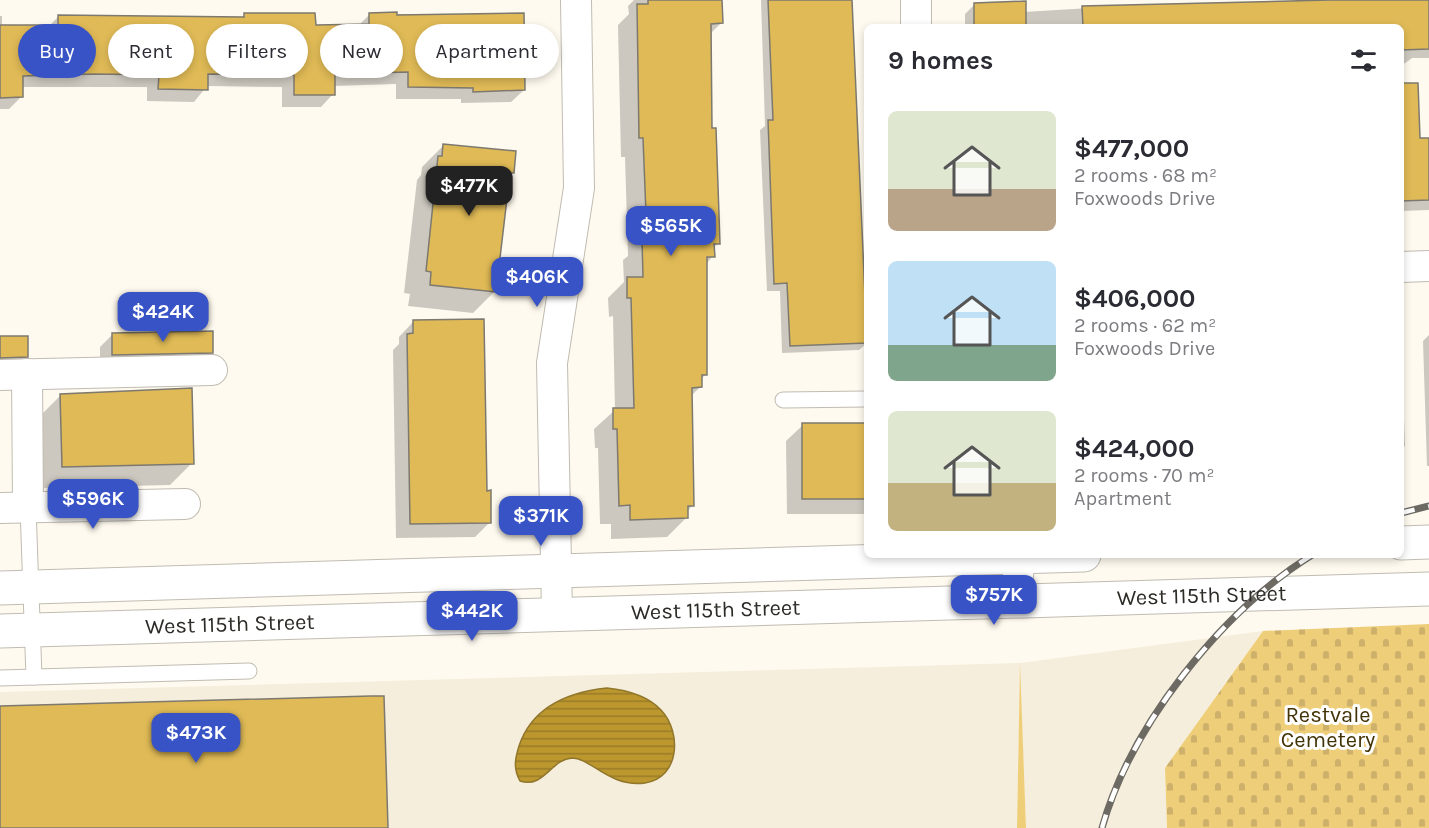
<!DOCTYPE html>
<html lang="en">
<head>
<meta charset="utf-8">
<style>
  body { margin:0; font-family:Karla,sans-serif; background:#f2f2f3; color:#2b2b33; height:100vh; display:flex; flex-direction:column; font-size:22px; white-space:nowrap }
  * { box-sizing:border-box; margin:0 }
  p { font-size:20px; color:#7c7c81 }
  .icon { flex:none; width:33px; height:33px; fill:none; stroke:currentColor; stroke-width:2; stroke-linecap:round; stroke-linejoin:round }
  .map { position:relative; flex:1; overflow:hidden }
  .side { position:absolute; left:864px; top:24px; width:540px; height:534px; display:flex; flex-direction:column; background:#fff; border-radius:9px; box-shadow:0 3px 9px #0003 }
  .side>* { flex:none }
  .banner { position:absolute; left:18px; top:24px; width:570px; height:54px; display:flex; gap:12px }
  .price { position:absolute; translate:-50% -51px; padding:0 14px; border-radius:12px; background:#3853c5; color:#fff; font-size:20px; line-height:39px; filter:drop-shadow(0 2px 3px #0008) }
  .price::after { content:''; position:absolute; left:50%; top:36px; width:18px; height:14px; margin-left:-9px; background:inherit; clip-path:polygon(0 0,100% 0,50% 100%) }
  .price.selected { background:#222; color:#fff }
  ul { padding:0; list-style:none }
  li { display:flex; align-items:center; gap:18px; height:150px; padding:0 24px }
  li span { display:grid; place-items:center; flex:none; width:168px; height:120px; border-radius:9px; color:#555 }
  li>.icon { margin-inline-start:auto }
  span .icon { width:72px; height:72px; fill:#fffc; stroke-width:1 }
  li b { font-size:26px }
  h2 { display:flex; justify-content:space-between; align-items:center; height:72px; padding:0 24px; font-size:26px }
  .pill { padding:0 21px; border-radius:27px; background:#fff; box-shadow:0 3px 9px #0003; font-size:21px; line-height:54px }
  .pill.selected { background:#3853c5; color:#fff }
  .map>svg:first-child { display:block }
  .built { fill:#f6eedc }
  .grass { fill:#efce7a }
  .cemetery { fill:url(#cemetery-stones) }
  .water { fill:url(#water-rules); stroke:#91772c; stroke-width:1.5 }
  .shadow { fill:#0003 }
  .building { fill:#e0ba56; stroke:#7d796f; stroke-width:1.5 }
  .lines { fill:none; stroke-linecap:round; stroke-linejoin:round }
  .lane-casing { stroke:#c0bcb2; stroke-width:17 }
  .street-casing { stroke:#c0bcb2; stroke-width:32 }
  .secondary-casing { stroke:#c0bcb2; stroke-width:35 }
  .lane { stroke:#fff; stroke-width:15 }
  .street { stroke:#fff; stroke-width:30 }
  .secondary { stroke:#fff; stroke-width:33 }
  .rail-casing { stroke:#6d6a64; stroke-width:7 }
  .rail { stroke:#fff; stroke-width:4.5; stroke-dasharray:14; stroke-linecap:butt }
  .labels { text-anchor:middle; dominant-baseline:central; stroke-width:6; stroke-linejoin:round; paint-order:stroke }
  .street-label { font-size:22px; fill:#2d2b27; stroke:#fff }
  .park-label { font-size:22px; fill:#423306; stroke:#fff }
</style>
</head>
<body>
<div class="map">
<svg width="1429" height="828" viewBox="0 0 1429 828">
  <defs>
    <pattern id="cemetery-stones" width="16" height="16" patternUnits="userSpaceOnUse" patternTransform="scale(1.5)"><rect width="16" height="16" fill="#efce7a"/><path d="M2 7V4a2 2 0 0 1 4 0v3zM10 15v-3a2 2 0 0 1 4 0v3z" fill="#cdb16a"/></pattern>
    <pattern id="water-rules" width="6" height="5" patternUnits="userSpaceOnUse" patternTransform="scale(1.5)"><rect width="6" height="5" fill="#bc972e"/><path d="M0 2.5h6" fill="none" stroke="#997b27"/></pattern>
  </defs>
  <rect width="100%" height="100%" fill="#fffaef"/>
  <path class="built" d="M1263,631L1165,768L1167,828H1026L1020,680L1017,828H0V692L1020,663Z"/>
  <path class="grass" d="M1020,663L1026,828H1017Z"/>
  <path class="cemetery" d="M1429,624V828H1167L1165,768L1263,631Z"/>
  <path class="water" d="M607,688C626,690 647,695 661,710C682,732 680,778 645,783C610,788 591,758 572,758C551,759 544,789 520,781C513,768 515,759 519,746C532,707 569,692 607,688Z"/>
  <g class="shadow">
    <path d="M634,0H721V23L709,35L711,129L718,243L713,248V256L706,264V374L700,380V387L691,396L693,505L686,512V518L667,537L611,539V524H600L598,448H595L594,429L615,410L613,316L609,317L608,298L624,282L623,260L628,256L625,157H621L618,25L629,14L628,6Z"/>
    <path d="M761,0H852L863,296H867V343L859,350L782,353L780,291H767L760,130L765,126Z"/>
    <path d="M1358,0H1429V58H1412L1401,66V27H965V14L974,5L1024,12L1139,5Z"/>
    <path d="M370,14L522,15L524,90L511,102L461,103V99H396V84L333,86V94L321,107H282V87L207,86L194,102L147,101V87H21V97L9,109H0V16H2V26H49L58,17L241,18L245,15L314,27L358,26Z"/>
    <path d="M1401,119L1418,140L1429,139V210L1401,211Z"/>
    <path d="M444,145L512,172L508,177L495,291L473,313L408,306L410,294L404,293L417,180L421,175L422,167Z"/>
    <path d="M413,322L485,492L490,522L475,537L396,538L393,350L399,344V337Z"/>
    <path d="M112,335L212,352L199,365L100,367V347Z"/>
    <path d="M1429,335V466H1427L1423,341Z"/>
    <path d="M1401,336L1405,446L1401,450Z"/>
    <path d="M0,338L27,356L7,376L0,377Z"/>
    <path d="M191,389L192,463L170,485L41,488L39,417L61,395Z"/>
    <path d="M803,425H867V514H787L786,441Z"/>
  </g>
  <g class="building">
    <path d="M648,0H722L723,23L711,24L712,128H716L720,244H714L715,257H707V375H702V387L692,388L694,506H688V518L630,520V505L619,506L617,429H613V408H634L631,298H627V277H643L642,239H647L643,138H639L637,4H648Z"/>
    <path d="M768,0H852L867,343L790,346L787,283L774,284L768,120H773Z"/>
    <path d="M1330,0H1429V49L1401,50V27H1083L1082,6Z"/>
    <path d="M1026,1V27H974V3Z"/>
    <path d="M397,12V15L524,13L525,90L473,92V88L408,87V72L335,74V95H294V75L208,74V90L158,89L159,75L95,74L23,76V97L0,98V25H58V15L244,17V13H315L316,25L369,24V13Z"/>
    <path d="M1401,83H1418L1420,138H1429V200L1401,201Z"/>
    <path d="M443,144L516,151L514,173H510L496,292L430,285L431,272L426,271L438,156H442Z"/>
    <path d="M484,319L487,491L491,490V523L410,524L407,334L413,333V320Z"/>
    <path d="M213,331V353L112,355V333Z"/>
    <path d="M0,336H28V357L0,358Z"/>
    <path d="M192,388L194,464L62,467L60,394Z"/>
    <rect x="802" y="423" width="65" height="76"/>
    <path d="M371,696H384L388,828H0V706Z"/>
  </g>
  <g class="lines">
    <g class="lane-casing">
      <g id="lane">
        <path d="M783,400L867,399"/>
        <path d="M28,507L34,677"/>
        <path d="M0,678L249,671"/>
      </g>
    </g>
    <g class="street-casing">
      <g id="street">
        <path d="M916,0V27"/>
        <path d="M1401,267L1429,266"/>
        <path d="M27,374L28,507"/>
        <path d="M0,375L212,370"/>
        <path d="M0,508L185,504"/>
        <path d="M1017,599L1019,555"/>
        <path d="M557,614L552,363L579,188L576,0"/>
      </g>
    </g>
    <g class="secondary-casing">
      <g id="secondary">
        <path d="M1401,543L1429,542"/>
        <path d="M0,588L1084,555"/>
        <path id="s1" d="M0,631L1429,589"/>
      </g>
    </g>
    <use href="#lane" class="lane"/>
    <use href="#street" class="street"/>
    <use href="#secondary" class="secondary"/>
    <g class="rail-casing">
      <g id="rail">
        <path d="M1401,513L1429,506"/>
        <path d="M1102,828C1131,725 1221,612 1312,555"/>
      </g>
    </g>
    <use href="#rail" class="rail"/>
  </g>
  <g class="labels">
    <g class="street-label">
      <text stroke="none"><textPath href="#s1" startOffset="1202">West 115th Street</textPath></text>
      <text stroke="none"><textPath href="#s1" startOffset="716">West 115th Street</textPath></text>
      <text stroke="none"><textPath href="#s1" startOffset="230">West 115th Street</textPath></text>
    </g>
    <g class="park-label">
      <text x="1328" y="715">Restvale<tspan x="1328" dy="25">Cemetery</tspan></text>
    </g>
  </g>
</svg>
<b class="price selected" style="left:469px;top:217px">$477K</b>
<b class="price" style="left:671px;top:257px">$565K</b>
<b class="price" style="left:537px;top:308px">$406K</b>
<b class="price" style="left:163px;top:343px">$424K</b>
<b class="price" style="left:93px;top:530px">$596K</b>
<b class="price" style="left:541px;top:547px">$371K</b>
<b class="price" style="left:994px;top:626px">$757K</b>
<b class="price" style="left:472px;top:642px">$442K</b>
<b class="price" style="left:196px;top:764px">$473K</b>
<div class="banner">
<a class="pill selected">Buy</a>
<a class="pill">Rent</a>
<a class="pill">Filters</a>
<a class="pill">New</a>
<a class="pill">Apartment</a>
</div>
<section class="side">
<h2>9 homes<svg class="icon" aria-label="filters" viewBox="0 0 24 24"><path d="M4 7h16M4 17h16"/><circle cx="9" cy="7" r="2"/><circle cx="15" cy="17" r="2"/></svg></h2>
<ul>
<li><span style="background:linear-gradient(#dfe7d0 65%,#b9a48a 0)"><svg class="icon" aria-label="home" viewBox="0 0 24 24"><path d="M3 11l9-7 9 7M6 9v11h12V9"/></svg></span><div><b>$477,000</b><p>2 rooms · 68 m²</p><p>Foxwoods Drive</p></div></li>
<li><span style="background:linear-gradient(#bfe0f5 70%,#7fa58c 0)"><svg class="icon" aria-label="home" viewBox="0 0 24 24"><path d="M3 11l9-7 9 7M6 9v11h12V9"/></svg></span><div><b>$406,000</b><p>2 rooms · 62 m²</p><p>Foxwoods Drive</p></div></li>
<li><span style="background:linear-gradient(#dfe7d0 60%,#c2b280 0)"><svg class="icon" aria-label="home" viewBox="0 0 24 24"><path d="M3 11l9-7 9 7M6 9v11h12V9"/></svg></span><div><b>$424,000</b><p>2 rooms · 70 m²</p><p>Apartment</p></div></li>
</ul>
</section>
</div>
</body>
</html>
